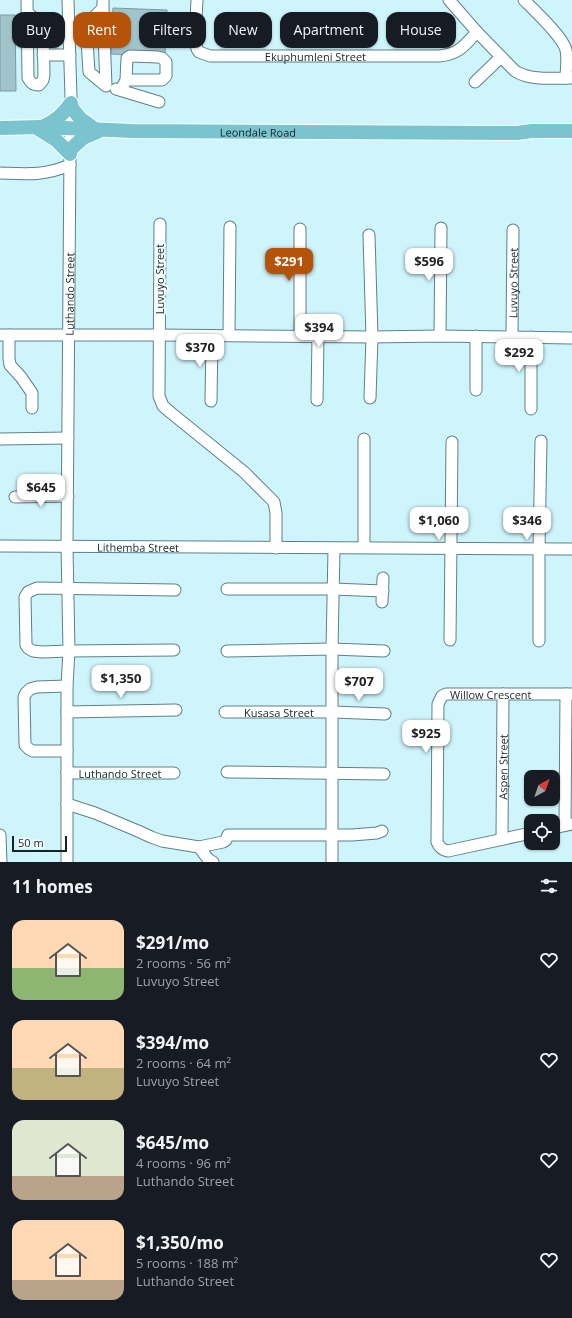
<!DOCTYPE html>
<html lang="en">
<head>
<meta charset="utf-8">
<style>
  body { margin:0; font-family:"Open Sans",sans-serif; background:#20242c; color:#f1f3f6; height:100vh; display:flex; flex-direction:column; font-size:15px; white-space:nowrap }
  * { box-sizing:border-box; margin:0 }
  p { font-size:13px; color:#9ea1a6 }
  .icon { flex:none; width:22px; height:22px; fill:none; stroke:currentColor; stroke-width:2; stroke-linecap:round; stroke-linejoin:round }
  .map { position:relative; height:862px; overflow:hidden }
  .panel { display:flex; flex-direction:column; background:#171b24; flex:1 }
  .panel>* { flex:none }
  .banner { position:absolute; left:12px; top:12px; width:548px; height:36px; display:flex; gap:8px }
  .needle { width:26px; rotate:40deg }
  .tools { position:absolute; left:524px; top:770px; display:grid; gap:8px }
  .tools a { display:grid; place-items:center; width:36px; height:36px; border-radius:8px; background:#171b24; box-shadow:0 1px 3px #0004; font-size:20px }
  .scale { position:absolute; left:12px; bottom:10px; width:55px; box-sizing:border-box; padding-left:4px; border:2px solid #162426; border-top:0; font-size:11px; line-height:14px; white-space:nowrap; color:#162426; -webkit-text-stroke:3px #f4fcfd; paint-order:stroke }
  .price { position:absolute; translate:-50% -34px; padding:0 9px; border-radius:8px; background:#fff; color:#222; font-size:13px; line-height:26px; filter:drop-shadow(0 1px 2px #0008) }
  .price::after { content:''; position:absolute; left:50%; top:24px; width:12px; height:9px; margin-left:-6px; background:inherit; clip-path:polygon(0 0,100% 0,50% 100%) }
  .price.active { background:#b45309; color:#fff }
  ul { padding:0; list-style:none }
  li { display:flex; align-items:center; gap:12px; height:100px; padding:0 12px }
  li span { display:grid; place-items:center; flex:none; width:112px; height:80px; border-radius:12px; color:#555 }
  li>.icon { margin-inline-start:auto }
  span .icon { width:48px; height:48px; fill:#fffc; stroke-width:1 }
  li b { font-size:17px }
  h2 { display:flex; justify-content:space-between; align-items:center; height:48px; padding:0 12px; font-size:17px }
  .chip { padding:0 14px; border-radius:12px; background:#171b24; box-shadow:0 1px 3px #0004; font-size:14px; line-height:36px }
  .chip.active { background:#b45309; color:#fff }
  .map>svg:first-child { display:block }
  .building { fill:#a0c4ca; stroke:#789ba1 }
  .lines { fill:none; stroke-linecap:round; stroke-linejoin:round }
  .minor-casing { stroke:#5d8086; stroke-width:13 }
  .major-casing { stroke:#fff; stroke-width:16 }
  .minor { stroke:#fff; stroke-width:11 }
  .major { stroke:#79c4ce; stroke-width:14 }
  .labels { text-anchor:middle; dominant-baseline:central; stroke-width:4; stroke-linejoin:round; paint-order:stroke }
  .street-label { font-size:11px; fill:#162426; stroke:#f4fcfd }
</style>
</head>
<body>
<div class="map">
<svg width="572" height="862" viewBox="0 0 572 862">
  <rect width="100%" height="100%" fill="#cff5fc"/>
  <g class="building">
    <path d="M113,8L167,10L165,56L111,54Z"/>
    <path d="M0,15H15L16,91H0Z"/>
  </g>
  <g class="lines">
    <g class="minor-casing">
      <g id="minor">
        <path d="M27,0L28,78C31,83 33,85 39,85L43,80L44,75L43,31L38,22L27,12"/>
        <path d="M103,0V8L106,86L89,72L86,25L103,8"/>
        <path id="s1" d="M197,0L195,39L197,49L199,52L210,56H439C459,54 464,46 477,32"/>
        <path d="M449,0L477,32L515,71C531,81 553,78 572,78"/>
        <path d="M524,0C535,11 563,37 566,50C568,59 566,69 566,78"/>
        <path d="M43,55H70"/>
        <path d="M475,82L501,57"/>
        <path d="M116,89L159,102"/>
        <path d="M121,90L126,80L127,58L130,56L158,57L162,58L166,62V76L162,80H126"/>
        <path d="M0,173C27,174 44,176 70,165"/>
        <path d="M160,224L159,396L163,406L170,412L244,472L274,502L276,513V548"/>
        <path d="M300,229V336"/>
        <path d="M369,235L372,337L370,398"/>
        <path d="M0,335H159L372,337L440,336L572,338"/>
        <path d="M9,335V358L10,365L21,377L32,393V408"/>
        <path d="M229,335L230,227"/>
        <path d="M440,336L441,228"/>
        <path id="s2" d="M512,336L513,230"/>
        <path d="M476,390V336"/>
        <path d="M317,400L318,336"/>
        <path d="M211,401L212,336"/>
        <path d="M531,409V337"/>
        <path d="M0,439L68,438"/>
        <path d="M15,497L68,496"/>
        <path id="s3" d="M0,546L572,549"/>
        <path d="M364,547V439"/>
        <path d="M227,589H333L383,591"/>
        <path d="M382,602L383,578"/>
        <path d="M450,640L452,442"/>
        <path d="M539,641V549L541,441"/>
        <path d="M174,650L69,651L42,652L33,651L28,648L26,645L25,597L28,592L37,588L175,590"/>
        <path d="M227,651L332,649L384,651"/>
        <path d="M67,712L176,710"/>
        <path id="s4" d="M225,712H333L385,714"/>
        <path d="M67,751H33L29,749L25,745L24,697L26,693L30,689L37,687L67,686"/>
        <path d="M227,772L384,774"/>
        <path id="s5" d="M67,773H174"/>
        <path d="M67,804L95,813L138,831L151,837L162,841L199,847L223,842L226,840L228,835H352L377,833L382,831"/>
        <path d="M565,825L566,694"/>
        <path d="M553,828L572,824"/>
        <path id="s6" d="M531,833L448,851C442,850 439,847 437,842L438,704L442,696L446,694H572"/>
        <path d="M0,835L1,862"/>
        <path id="s7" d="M502,839L503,694"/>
        <path d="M199,847L208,859L213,862"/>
        <path id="s8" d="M67,862V686L69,651L67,546L70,150L71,97L68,0"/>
        <path d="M332,862V649L334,549"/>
      </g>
    </g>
    <g class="major-casing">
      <g id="major">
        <path d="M71,107L80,118L96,130"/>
        <path d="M42,127C55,121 63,115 71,103"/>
        <path id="s9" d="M0,128L42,127L133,131L517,133L532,131H572"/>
        <path d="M37,128L56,140L70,154"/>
        <path d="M70,150L83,138L99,131"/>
      </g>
    </g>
    <use href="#minor" class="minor"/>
    <use href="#major" class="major"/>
  </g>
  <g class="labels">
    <g class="street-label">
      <text stroke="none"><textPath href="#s1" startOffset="170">Ekuphumleni Street</textPath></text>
      <text stroke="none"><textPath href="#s9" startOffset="258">Leondale Road</textPath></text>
      <text transform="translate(159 279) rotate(-90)">Luvuyo Street</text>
      <text stroke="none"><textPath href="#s2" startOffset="53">Luvuyo Street</textPath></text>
      <text stroke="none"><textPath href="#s8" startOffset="568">Luthando Street</textPath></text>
      <text stroke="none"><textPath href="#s3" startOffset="138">Lithemba Street</textPath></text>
      <text stroke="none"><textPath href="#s6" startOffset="296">Willow Crescent</textPath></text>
      <text stroke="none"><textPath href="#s4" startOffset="54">Kusasa Street</textPath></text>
      <text stroke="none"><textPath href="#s7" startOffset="72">Aspen Street</textPath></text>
      <text stroke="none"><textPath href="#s5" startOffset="53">Luthando Street</textPath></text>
    </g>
  </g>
</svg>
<div class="tools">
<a><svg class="needle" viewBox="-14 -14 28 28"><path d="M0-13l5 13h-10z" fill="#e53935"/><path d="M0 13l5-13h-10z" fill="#9ea1a6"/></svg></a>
<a><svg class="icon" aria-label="locate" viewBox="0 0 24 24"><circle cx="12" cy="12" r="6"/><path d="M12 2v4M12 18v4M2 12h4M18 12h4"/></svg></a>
</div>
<div class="scale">50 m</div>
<b class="price active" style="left:289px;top:282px">$291</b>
<b class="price" style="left:429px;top:282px">$596</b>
<b class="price" style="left:319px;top:348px">$394</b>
<b class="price" style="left:200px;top:368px">$370</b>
<b class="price" style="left:519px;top:373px">$292</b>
<b class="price" style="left:41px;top:508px">$645</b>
<b class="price" style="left:439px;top:541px">$1,060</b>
<b class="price" style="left:527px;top:541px">$346</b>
<b class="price" style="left:121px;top:699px">$1,350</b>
<b class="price" style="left:359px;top:702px">$707</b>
<b class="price" style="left:426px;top:754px">$925</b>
<div class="banner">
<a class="chip">Buy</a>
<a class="chip active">Rent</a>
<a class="chip">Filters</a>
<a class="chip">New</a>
<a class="chip">Apartment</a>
<a class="chip">House</a>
</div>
</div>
<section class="panel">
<h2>11 homes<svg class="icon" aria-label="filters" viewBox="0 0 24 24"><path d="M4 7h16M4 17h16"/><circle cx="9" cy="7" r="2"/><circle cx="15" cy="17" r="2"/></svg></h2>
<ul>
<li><span style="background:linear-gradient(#ffd9b3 60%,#8fb573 0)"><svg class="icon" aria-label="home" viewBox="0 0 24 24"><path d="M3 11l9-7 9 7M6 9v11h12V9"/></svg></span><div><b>$291/mo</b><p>2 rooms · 56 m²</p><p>Luvuyo Street</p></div><svg class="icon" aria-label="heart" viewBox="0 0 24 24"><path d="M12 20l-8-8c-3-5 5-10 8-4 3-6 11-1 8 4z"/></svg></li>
<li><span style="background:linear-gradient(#ffd9b3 60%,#c2b280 0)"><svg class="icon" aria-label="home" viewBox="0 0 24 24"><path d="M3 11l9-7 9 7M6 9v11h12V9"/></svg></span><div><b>$394/mo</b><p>2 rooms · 64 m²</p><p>Luvuyo Street</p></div><svg class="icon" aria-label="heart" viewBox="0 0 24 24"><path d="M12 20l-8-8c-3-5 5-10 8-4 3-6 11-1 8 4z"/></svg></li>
<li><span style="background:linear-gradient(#dfe7d0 70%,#b9a48a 0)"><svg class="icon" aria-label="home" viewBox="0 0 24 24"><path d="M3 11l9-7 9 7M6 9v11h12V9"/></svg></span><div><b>$645/mo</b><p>4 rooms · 96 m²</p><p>Luthando Street</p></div><svg class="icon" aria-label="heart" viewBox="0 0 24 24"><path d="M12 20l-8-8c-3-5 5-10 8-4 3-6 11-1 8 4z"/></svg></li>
<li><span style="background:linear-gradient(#ffd9b3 75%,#b9a48a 0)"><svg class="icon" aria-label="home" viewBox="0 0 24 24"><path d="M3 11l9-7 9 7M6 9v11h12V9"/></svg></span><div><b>$1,350/mo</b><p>5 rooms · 188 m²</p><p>Luthando Street</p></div><svg class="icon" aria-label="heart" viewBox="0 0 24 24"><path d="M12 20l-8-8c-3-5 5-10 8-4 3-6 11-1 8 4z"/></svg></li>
</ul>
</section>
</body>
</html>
